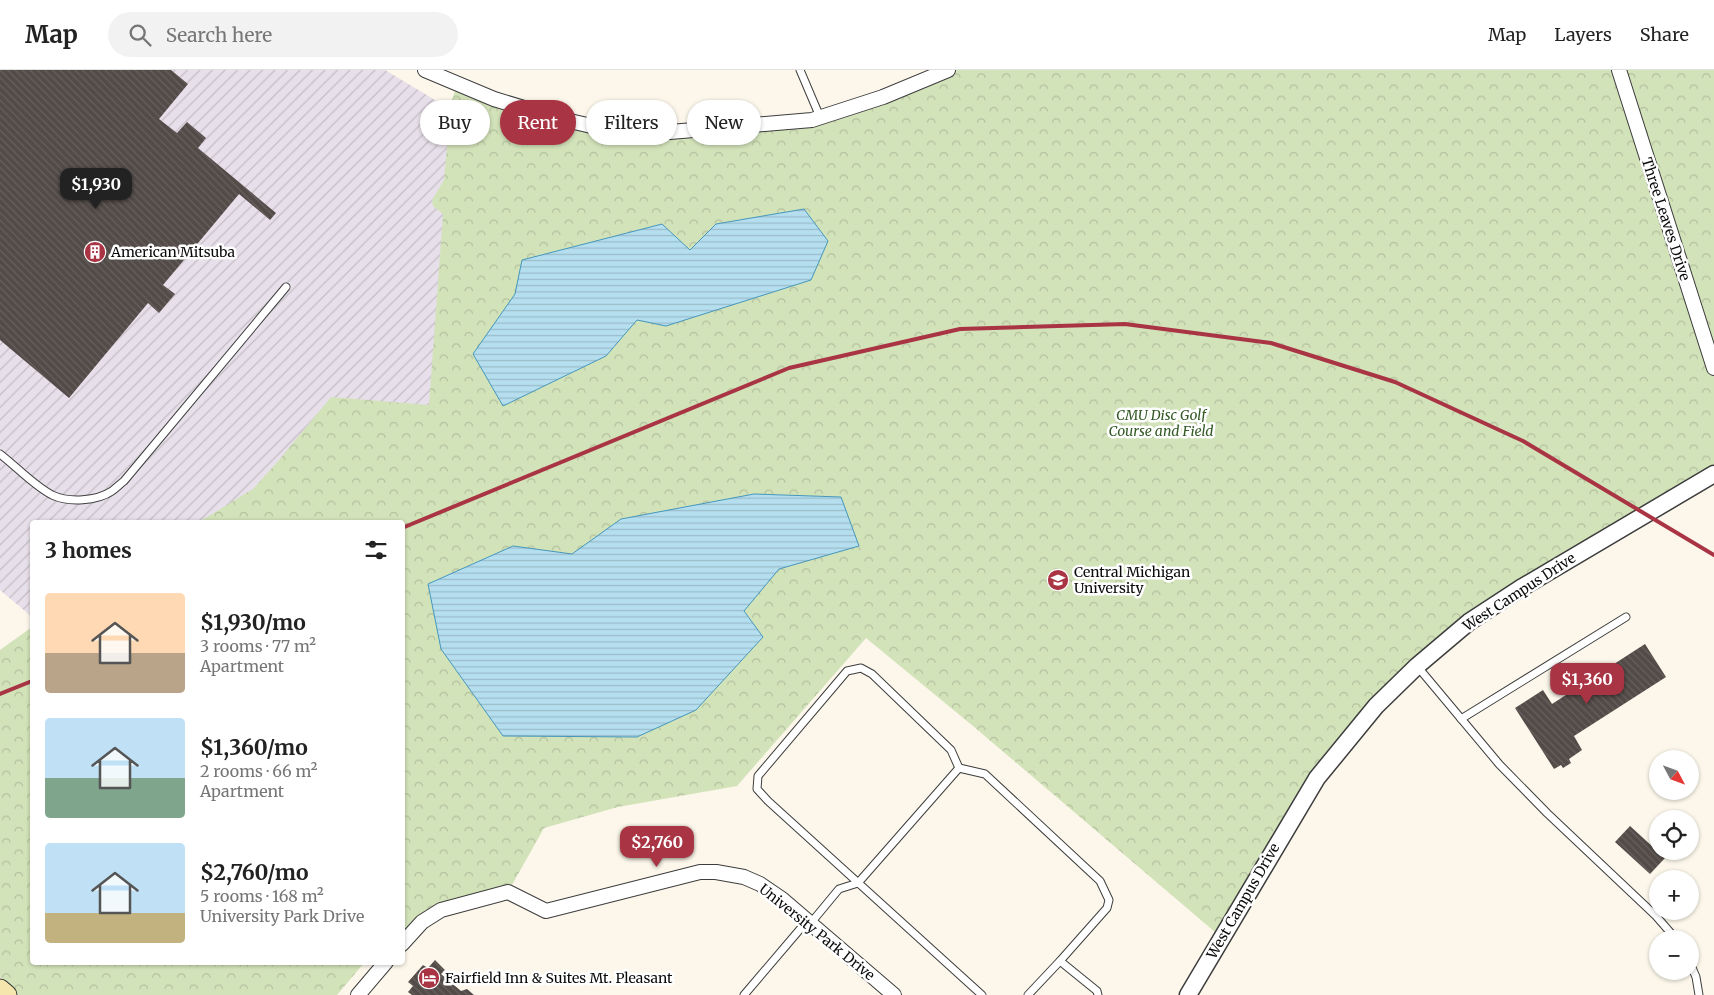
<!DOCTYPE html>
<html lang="en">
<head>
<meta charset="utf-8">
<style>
  body { margin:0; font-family:Merriweather,serif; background:#f2f2f2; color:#222; height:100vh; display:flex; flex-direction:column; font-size:19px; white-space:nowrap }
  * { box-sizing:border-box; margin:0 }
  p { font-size:16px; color:#767676 }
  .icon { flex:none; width:28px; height:28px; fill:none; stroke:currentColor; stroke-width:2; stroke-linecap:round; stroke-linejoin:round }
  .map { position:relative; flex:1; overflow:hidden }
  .drawer { position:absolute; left:30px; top:450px; width:375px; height:445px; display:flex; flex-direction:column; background:#fff; border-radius:5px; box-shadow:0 1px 4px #0004 }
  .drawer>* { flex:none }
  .hud { position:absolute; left:420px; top:30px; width:475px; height:45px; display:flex; gap:10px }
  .needle { width:32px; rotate:131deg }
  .controls { position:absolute; left:1649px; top:680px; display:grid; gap:10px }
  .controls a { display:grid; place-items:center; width:50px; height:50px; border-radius:50%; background:#fff; box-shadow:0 1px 4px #0004; font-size:25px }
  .price { position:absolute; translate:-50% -42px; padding:0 11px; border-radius:10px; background:#a93444; color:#fff; font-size:16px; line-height:32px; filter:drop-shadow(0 1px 2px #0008) }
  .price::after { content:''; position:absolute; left:50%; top:30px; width:15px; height:11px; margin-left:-8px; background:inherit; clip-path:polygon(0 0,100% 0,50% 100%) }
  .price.current { background:#222; color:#fff }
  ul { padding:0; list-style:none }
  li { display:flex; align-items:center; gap:15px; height:125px; padding:0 15px }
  li span { display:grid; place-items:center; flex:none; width:140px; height:100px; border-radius:5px; color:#555 }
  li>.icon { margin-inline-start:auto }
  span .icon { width:60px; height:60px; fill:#fffc; stroke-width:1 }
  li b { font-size:21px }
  h2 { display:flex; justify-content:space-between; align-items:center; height:60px; padding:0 15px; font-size:21px }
  .pill { padding:0 18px; border-radius:22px; background:#fff; box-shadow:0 1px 4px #0004; font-size:18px; line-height:45px }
  .pill.current { background:#a93444; color:#fff }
  header { display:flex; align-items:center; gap:30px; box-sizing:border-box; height:70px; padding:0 25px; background:#fff; border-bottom:1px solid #e0e0e0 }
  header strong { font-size:24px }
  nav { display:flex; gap:28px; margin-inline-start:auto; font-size:18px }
  .search { width:350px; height:45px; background:#f2f2f2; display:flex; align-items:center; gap:12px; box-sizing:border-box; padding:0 18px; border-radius:28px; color:#767676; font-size:19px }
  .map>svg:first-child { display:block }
  .industrial { fill:url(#industrial-furrows) }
  .park { fill:url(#park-crowns) }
  .water { fill:url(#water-rules); stroke:#4597bc }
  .building { fill:url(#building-back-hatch) }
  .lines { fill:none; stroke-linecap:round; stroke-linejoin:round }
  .service-casing { stroke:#3d3d3d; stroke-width:9 }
  .minor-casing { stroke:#3d3d3d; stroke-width:16 }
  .tertiary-casing { stroke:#3d3d3d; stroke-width:19 }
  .secondary-casing { stroke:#2c2c2c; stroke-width:21 }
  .service { stroke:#fff; stroke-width:7 }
  .minor { stroke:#fff; stroke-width:14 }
  .tertiary { stroke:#fff; stroke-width:16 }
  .secondary { stroke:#f5e6ad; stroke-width:19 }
  .rail { stroke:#a93444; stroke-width:4 }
  .labels { text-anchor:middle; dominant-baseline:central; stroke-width:5; stroke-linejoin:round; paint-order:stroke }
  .street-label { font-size:14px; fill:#0a0a0a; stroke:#fff }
  .poi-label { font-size:14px; fill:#0a0a0a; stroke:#fff; text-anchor:start }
  .park-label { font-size:14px; font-style:italic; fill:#335924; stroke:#fff }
</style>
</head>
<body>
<header>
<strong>Map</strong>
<div class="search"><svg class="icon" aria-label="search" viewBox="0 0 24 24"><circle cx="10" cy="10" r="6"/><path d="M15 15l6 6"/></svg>Search here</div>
<nav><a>Map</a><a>Layers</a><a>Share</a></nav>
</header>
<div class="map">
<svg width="1714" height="925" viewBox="0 0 1714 925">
  <defs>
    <pattern id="industrial-furrows" width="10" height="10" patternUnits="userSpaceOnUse" patternTransform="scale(1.25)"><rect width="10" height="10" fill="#e7dfe9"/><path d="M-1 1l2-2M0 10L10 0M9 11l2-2" fill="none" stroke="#c5bec6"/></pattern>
    <pattern id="park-crowns" width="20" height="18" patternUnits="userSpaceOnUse" patternTransform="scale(1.25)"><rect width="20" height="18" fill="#d2e2b9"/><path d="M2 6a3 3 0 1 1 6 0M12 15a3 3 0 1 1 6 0" fill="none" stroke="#b3c19e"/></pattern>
    <pattern id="water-rules" width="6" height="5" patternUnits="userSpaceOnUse" patternTransform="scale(1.25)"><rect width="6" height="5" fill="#b5deee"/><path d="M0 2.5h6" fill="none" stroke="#9abdcb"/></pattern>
    <pattern id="building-back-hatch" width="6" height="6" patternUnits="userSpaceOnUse" patternTransform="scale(1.25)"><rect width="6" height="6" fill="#524b48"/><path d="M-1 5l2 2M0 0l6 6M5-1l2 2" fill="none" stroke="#66605e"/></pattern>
  </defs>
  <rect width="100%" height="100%" fill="#fcf7ea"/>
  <path class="industrial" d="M0,0H385L470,51L423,403L377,452H32V547L0,520Z"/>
  <g class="park">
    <path d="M948,0H1714V401L1568,491L1417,596L1326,697L1222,868L973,656L866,568L737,716L618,737L544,758L508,822L403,860L402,452H199L253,419L279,390L331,327L429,335L443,144L433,136L432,130L444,110L451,33L457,15L613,61L812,50Z"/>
    <path d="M32,557V892L364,893L337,925H19L0,907V580Z"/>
  </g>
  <g class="water">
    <path d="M804,139L828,171L811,210L666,256L637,250L606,286L503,336L473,284L515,224L522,190L662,154L690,180L716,154Z"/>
    <path d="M754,424L841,427L859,476L779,499L744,541L763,567L696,640L637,667L503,666L441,579L428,514L513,476L572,484L621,449Z"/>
  </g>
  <g class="building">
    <path d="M0,0H171L188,14L159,49L177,63L187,52L206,68L198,78L276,143L270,150L239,124L163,215L175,224L159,243L148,233L69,328L0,270Z"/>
    <path d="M1645,574L1666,607L1574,666L1582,680L1569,689L1571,693L1563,698L1561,695L1554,699L1515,638L1543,620L1552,634Z"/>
    <path d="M1630,756L1665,788L1650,804L1615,772Z"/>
    <path d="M435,890L445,900L441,904L461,921L467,919L474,925H412L408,922L413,916L408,912L423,895L428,898Z"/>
  </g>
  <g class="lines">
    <g class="service-casing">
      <g id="service">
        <path d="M800,0L820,47"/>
        <path d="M0,384C17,397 33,415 52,425C69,433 97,431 112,421C116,418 120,414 124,411L286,217"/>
        <path d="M1417,596L1499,694L1547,743L1656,846L1676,869"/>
        <path d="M1461,649L1626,547"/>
        <path d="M959,698L951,680L872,604L861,598L847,601L758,706L757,719L768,731L982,925"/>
        <path d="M810,854L839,819L858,813L959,698L985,704L1100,811L1109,830L1107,838L1060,891L1097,921L1098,925"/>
        <path d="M1690,893L1696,907L1699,925"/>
        <path d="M744,925L807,851"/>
        <path d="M1028,925L1060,891"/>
      </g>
    </g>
    <g class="minor-casing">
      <g id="minor">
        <path d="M425,0L494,29L557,48L613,61L670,62L812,50L883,27L948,0"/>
        <path d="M1619,0L1714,298"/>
        <path d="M402,874L422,852L441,840L508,822L546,841L700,802H716L744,807L760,814L782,829L894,925"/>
        <path d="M358,925L386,892"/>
      </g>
    </g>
    <g class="tertiary-casing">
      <path id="tertiary" d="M1188,925L1317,708L1376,636L1417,596L1469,552L1521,518L1714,404"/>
    </g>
    <g class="secondary-casing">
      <path id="secondary" d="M0,919L7,925"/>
    </g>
    <use href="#service" class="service"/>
    <use href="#minor" class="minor"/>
    <use href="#tertiary" class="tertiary"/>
    <use href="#secondary" class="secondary"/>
    <g class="rail">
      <path d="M402,458L789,298L960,259L1125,254L1271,273L1395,312L1523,371L1714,485"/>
      <path d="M0,624L32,611"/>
    </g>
  </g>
  <defs>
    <g id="building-disc" transform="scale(1.125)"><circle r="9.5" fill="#a93444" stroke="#fff"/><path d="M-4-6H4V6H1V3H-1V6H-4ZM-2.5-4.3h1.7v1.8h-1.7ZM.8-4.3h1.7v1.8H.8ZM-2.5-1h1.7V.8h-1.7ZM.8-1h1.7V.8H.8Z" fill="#fff"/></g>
    <g id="university-disc" transform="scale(1.125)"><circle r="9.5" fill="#a93444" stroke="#fff"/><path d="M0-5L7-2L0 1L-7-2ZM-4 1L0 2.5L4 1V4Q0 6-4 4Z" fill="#fff"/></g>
    <g id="hotel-disc" transform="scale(1.125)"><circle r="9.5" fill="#a93444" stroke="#fff"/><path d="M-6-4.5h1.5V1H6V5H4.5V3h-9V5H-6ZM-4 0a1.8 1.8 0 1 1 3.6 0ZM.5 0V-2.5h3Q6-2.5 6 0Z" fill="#fff"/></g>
  </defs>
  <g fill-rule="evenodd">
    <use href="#building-disc" x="95" y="182"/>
    <use href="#university-disc" x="1058" y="510"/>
    <use href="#hotel-disc" x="429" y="908"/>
  </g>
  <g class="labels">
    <g class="street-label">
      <text transform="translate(1666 149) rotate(72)">Three Leaves Drive</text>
      <text transform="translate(1519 522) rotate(-33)">West Campus Drive</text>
      <text transform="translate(1243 831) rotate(-60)">West Campus Drive</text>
      <text transform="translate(817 862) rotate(39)">University Park Drive</text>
    </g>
    <g class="poi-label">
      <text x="111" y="182">American Mitsuba</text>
      <text x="1074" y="502">Central Michigan<tspan x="1074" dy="16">University</tspan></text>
      <text x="445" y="908">Fairfield Inn &amp; Suites Mt. Pleasant</text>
    </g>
    <g class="park-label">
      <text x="1161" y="345">CMU Disc Golf<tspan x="1161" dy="16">Course and Field</tspan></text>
    </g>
  </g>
</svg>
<div class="controls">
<a><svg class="needle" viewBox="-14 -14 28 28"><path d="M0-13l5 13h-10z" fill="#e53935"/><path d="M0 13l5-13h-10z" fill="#767676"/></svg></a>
<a><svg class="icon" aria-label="locate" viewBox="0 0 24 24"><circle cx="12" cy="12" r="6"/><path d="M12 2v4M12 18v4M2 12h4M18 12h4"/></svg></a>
<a>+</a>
<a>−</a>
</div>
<b class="price current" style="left:96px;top:140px">$1,930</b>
<b class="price" style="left:1587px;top:635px">$1,360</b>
<b class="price" style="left:657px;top:798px">$2,760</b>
<div class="hud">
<a class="pill">Buy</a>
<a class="pill current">Rent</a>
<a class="pill">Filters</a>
<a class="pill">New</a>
</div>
<section class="drawer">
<h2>3 homes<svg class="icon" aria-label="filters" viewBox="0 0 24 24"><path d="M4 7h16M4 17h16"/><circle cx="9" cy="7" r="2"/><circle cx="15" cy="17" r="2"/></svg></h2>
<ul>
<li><span style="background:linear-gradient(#ffd9b3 60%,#b9a48a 0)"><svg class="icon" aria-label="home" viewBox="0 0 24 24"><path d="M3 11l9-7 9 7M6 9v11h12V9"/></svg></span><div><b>$1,930/mo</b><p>3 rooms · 77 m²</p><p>Apartment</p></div></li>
<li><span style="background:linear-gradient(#bfe0f5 60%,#7fa58c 0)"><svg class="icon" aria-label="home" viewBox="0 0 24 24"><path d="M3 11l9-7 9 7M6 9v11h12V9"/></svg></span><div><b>$1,360/mo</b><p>2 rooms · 66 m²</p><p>Apartment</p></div></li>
<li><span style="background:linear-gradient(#bfe0f5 70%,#c2b280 0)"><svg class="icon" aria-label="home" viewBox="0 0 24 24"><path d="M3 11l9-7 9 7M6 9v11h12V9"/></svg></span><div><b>$2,760/mo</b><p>5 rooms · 168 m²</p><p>University Park Drive</p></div></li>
</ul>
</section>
</div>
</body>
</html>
